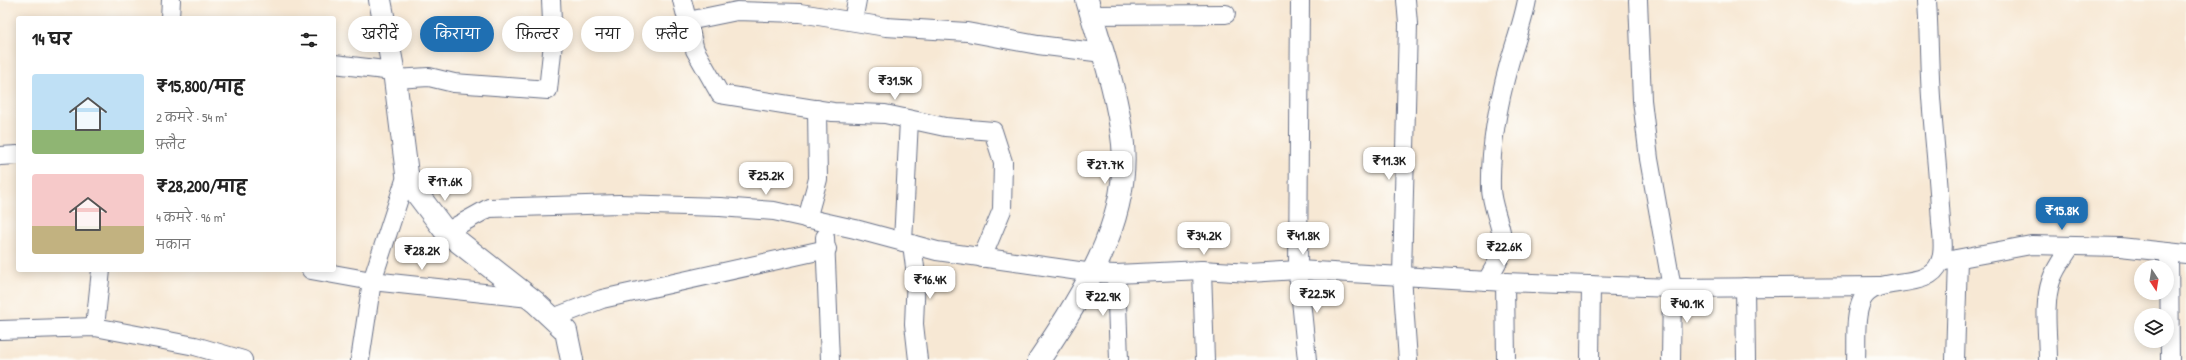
<!DOCTYPE html>
<html lang="hi">
<head>
<meta charset="utf-8">
<style>
  body { margin:0; font-family:"Patrick Hand","Playpen Sans Deva",sans-serif; background:#f6f6f6; color:#222; height:100vh; display:flex; flex-direction:column; font-size:15px; white-space:nowrap }
  * { box-sizing:border-box; margin:0 }
  p { font-size:13px; color:#767676 }
  .icon { flex:none; width:22px; height:22px; fill:none; stroke:currentColor; stroke-width:2; stroke-linecap:round; stroke-linejoin:round }
  .map { position:relative; flex:1; overflow:hidden }
  .details { position:absolute; left:16px; top:16px; width:320px; height:256px; display:flex; flex-direction:column; background:#fff; border-radius:4px; box-shadow:0 2px 10px #0003 }
  .details>* { flex:none }
  .hud { position:absolute; left:348px; top:16px; width:380px; height:36px; display:flex; gap:8px }
  .needle { width:26px; rotate:168deg }
  .tools { position:absolute; left:2134px; top:260px; display:grid; gap:8px }
  .tools a { display:grid; place-items:center; width:40px; height:40px; border-radius:50%; background:#fff; box-shadow:0 2px 10px #0003; font-size:20px }
  .price { position:absolute; translate:-50% -34px; padding:0 9px; border-radius:8px; background:#fff; color:#222; font-size:13px; line-height:26px; filter:drop-shadow(0 1px 2px #0008) }
  .price::after { content:''; position:absolute; left:50%; top:24px; width:12px; height:9px; margin-left:-6px; background:inherit; clip-path:polygon(0 0,100% 0,50% 100%) }
  .price.current { background:#1f6fb2; color:#fff }
  ul { padding:0; list-style:none }
  li { display:flex; align-items:center; gap:12px; height:100px; padding:0 16px }
  li span { display:grid; place-items:center; flex:none; width:112px; height:80px; border-radius:4px; color:#555 }
  li>.icon { margin-inline-start:auto }
  span .icon { width:48px; height:48px; fill:#fffc; stroke-width:1 }
  li b { font-size:17px }
  h2 { display:flex; justify-content:space-between; align-items:center; height:48px; padding:0 16px; font-size:17px }
  .pill { padding:0 14px; border-radius:18px; background:#fff; box-shadow:0 2px 10px #0003; font-size:14px; line-height:36px }
  .pill.current { background:#1f6fb2; color:#fff }
  .map>svg:first-child { display:block }
  .lines { fill:none; stroke-linecap:round; stroke-linejoin:round }
  .minor-casing { stroke:#687087; stroke-width:20 }
  .tertiary-casing { stroke:#687087; stroke-width:24 }
  .minor { stroke:#fff; stroke-width:18 }
  .tertiary { stroke:#fff; stroke-width:22 }
</style>
</head>
<body>
<div class="map">
<svg width="2186" height="360" viewBox="0 0 2186 360">
  <rect width="100%" height="100%" fill="#fdfcf7"/>
  <filter id="ink" filterUnits="userSpaceOnUse"><feTurbulence type="fractalNoise" baseFrequency=".025" numOctaves="2"/><feDisplacementMap in="SourceGraphic" scale="8" xChannelSelector="R" yChannelSelector="G"/><feConvolveMatrix kernelMatrix="1 2 1 2 8 2 1 2 1" color-interpolation-filters="sRGB"/></filter>
  <filter id="wash" filterUnits="userSpaceOnUse"><feTurbulence type="fractalNoise" baseFrequency=".012" numOctaves="4" result="noise"/><feDisplacementMap in="SourceGraphic" scale="16" xChannelSelector="R" yChannelSelector="G"/><feGaussianBlur stdDeviation="0.9" result="paint"/><feColorMatrix in="noise" values="0 0 0 0 0 0 0 0 0 0 0 0 0 0 0 0 0 1.4 0 .05"/><feComposite in="paint" operator="in"/></filter>
  <g filter="url(#wash)">
    <rect width="100%" height="100%" fill="#f7e8d4"/>
  </g>
  <g filter="url(#ink)">
    <g class="lines">
      <g class="minor-casing">
        <g id="minor">
          <path d="M682,0L695,50L720,94L833,112L885,114L945,127L993,131L1003,162L1002,210L982,258"/>
          <path d="M1300,0L1298,270L1307,360"/>
          <path d="M1406,0L1408,24L1402,276L1408,360"/>
          <path d="M1638,0L1642,100L1649,159L1672,288L1671,360"/>
          <path d="M1092,15L1226,14"/>
          <path d="M170,18L171,0"/>
          <path d="M688,21L737,11L800,13L886,27L967,32L1038,45L1103,53"/>
          <path d="M853,21L857,0"/>
          <path d="M334,64L393,71"/>
          <path d="M395,79L429,77L454,83L548,90L553,43L551,0"/>
          <path d="M0,156L18,155"/>
          <path d="M807,219L818,179L817,109"/>
          <path d="M446,232L489,208L619,204L720,207L774,211L855,229L937,251L1093,273L1116,274L1202,270L1205,360"/>
          <path d="M825,237L830,360"/>
          <path d="M903,242L909,120"/>
          <path d="M912,244L916,275L914,324L918,360"/>
          <path d="M2169,252L2170,360"/>
          <path d="M1940,262L2031,245L2120,247L2186,254"/>
          <path d="M311,270L372,281L530,298"/>
          <path d="M1202,270L1250,273L1298,270L1505,282L1506,360"/>
          <path d="M1116,274L1119,360"/>
          <path d="M1487,281C1491,272 1498,263 1501,254C1507,232 1491,210 1491,188C1490,147 1498,104 1509,64C1515,43 1523,22 1527,0"/>
          <path d="M1505,282L1672,288L1880,286"/>
          <path d="M1745,287L1746,360"/>
          <path d="M553,318L602,299L827,249"/>
          <path d="M95,327L101,270"/>
          <path d="M0,330L95,327L195,346L243,360"/>
          <path d="M360,360L372,281L407,174"/>
          <path d="M1590,360L1591,285"/>
          <path d="M1856,360C1857,341 1854,317 1862,300C1875,273 1928,293 1940,262C1945,251 1942,235 1941,223C1939,181 1934,139 1931,97C1929,65 1929,32 1927,0"/>
          <path d="M1955,360L1958,259"/>
          <path d="M2048,360C2048,335 2043,305 2051,281C2055,268 2064,257 2071,246"/>
        </g>
      </g>
      <g class="tertiary-casing">
        <g id="tertiary">
          <path d="M380,0L395,79L407,174L418,195L446,232L535,302L566,331L572,360"/>
          <path d="M1039,360C1081,298 1130,222 1123,144C1118,95 1101,47 1087,0"/>
        </g>
      </g>
      <use href="#minor" class="minor"/>
      <use href="#tertiary" class="tertiary"/>
    </g>
  </g>
</svg>
<div class="tools">
<a><svg class="needle" viewBox="-14 -14 28 28"><path d="M0-13l5 13h-10z" fill="#e53935"/><path d="M0 13l5-13h-10z" fill="#767676"/></svg></a>
<a><svg class="icon" aria-label="layers" viewBox="0 0 24 24"><path d="M12 4l9 5-9 5-9-5zM3 14l9 5 9-5"/></svg></a>
</div>
<b class="price" style="left:895px;top:101px">₹31.5K</b>
<b class="price" style="left:1389px;top:181px">₹11.3K</b>
<b class="price" style="left:1105px;top:185px">₹27.7K</b>
<b class="price" style="left:766px;top:196px">₹25.2K</b>
<b class="price" style="left:445px;top:202px">₹17.6K</b>
<b class="price current" style="left:2062px;top:231px">₹15.8K</b>
<b class="price" style="left:1204px;top:256px">₹34.2K</b>
<b class="price" style="left:1303px;top:256px">₹41.8K</b>
<b class="price" style="left:1504px;top:267px">₹22.6K</b>
<b class="price" style="left:422px;top:271px">₹28.2K</b>
<b class="price" style="left:930px;top:300px">₹16.4K</b>
<b class="price" style="left:1317px;top:314px">₹22.5K</b>
<b class="price" style="left:1103px;top:317px">₹22.9K</b>
<b class="price" style="left:1687px;top:324px">₹40.1K</b>
<div class="hud">
<a class="pill">खरीदें</a>
<a class="pill current">किराया</a>
<a class="pill">फ़िल्टर</a>
<a class="pill">नया</a>
<a class="pill">फ़्लैट</a>
</div>
<section class="details">
<h2>14 घर<svg class="icon" aria-label="filters" viewBox="0 0 24 24"><path d="M4 7h16M4 17h16"/><circle cx="9" cy="7" r="2"/><circle cx="15" cy="17" r="2"/></svg></h2>
<ul>
<li><span style="background:linear-gradient(#bfe0f5 70%,#8fb573 0)"><svg class="icon" aria-label="home" viewBox="0 0 24 24"><path d="M3 11l9-7 9 7M6 9v11h12V9"/></svg></span><div><b>₹15,800/माह</b><p>2 कमरे · 54 m²</p><p>फ़्लैट</p></div></li>
<li><span style="background:linear-gradient(#f6c9c9 65%,#c2b280 0)"><svg class="icon" aria-label="home" viewBox="0 0 24 24"><path d="M3 11l9-7 9 7M6 9v11h12V9"/></svg></span><div><b>₹28,200/माह</b><p>4 कमरे · 96 m²</p><p>मकान</p></div></li>
</ul>
</section>
</div>
</body>
</html>
